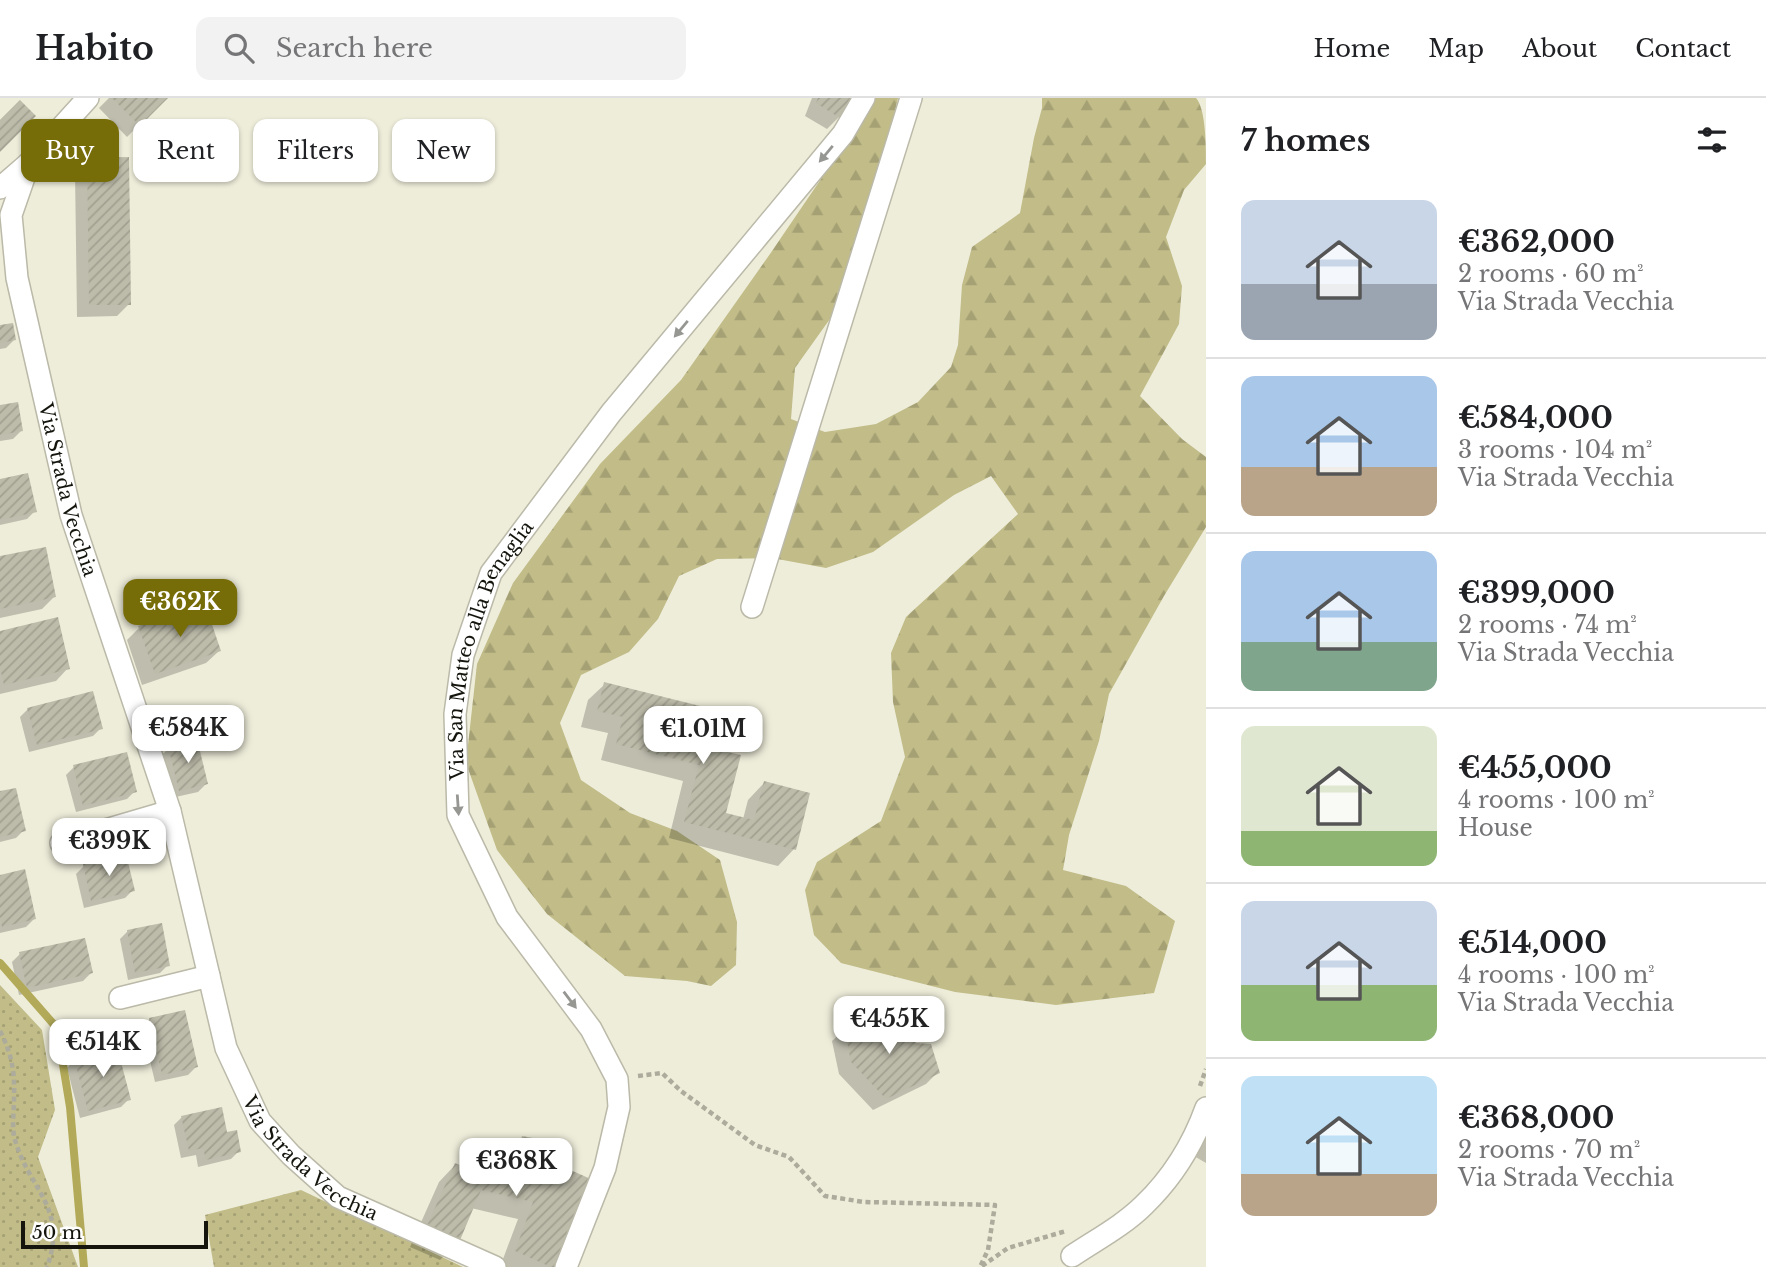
<!DOCTYPE html>
<html lang="en">
<head>
<meta charset="utf-8">
<style>
  body { margin:0; font-family:"Libre Baskerville",serif; background:#f2f2f2; color:#202124; height:100vh; display:flex; flex-direction:column; font-size:26px; white-space:nowrap }
  * { box-sizing:border-box; margin:0 }
  p { font-size:23px; color:#757577 }
  .icon { flex:none; width:38px; height:38px; fill:none; stroke:currentColor; stroke-width:2; stroke-linecap:round; stroke-linejoin:round }
  .map { position:relative; flex:1; overflow:hidden }
  .panel { display:flex; flex-direction:column; background:#fff; width:560px }
  .panel>* { flex:none }
  .hud { position:absolute; left:21px; top:21px; width:665px; height:63px; display:flex; gap:14px }
  .scale { position:absolute; left:21px; bottom:18px; width:187px; box-sizing:border-box; padding-left:7px; border:4px solid #15150e; border-top:0; font-size:19px; line-height:24px; white-space:nowrap; color:#15150e; -webkit-text-stroke:5px #fff; paint-order:stroke }
  .price { position:absolute; translate:-50% -60px; padding:0 16px; border-radius:14px; background:#fff; color:#222; font-size:23px; line-height:46px; filter:drop-shadow(0 2px 4px #0008) }
  .price::after { content:''; position:absolute; left:50%; top:42px; width:21px; height:16px; margin-left:-10px; background:inherit; clip-path:polygon(0 0,100% 0,50% 100%) }
  .price.selected { background:#766c08; color:#fff }
  ul { padding:0; list-style:none }
  li { display:flex; align-items:center; gap:21px; height:175px; padding:0 35px }
  li+li { border-top:2px solid #e0e0e0 }
  li span { display:grid; place-items:center; flex:none; width:196px; height:140px; border-radius:14px; color:#555 }
  li>.icon { margin-inline-start:auto }
  span .icon { width:84px; height:84px; fill:#fffc; stroke-width:1 }
  li b { font-size:30px }
  h2 { display:flex; justify-content:space-between; align-items:center; height:84px; padding:0 35px; font-size:30px }
  .tag { padding:0 24px; border-radius:14px; background:#fff; box-shadow:0 2px 5px #0004; font-size:24px; line-height:63px }
  .tag.selected { background:#766c08; color:#fff }
  header { display:flex; align-items:center; gap:42px; box-sizing:border-box; height:98px; padding:0 35px; background:#fff; border-bottom:2px solid #e0e0e0 }
  header strong { font-size:33px }
  nav { display:flex; gap:38px; margin-inline-start:auto; font-size:24px }
  .search { width:490px; height:63px; background:#f2f2f2; display:flex; align-items:center; gap:18px; box-sizing:border-box; padding:0 24px; border-radius:14px; color:#757577; font-size:26px }
  main { display:flex; flex:1; min-height:0 }
  .map>svg:first-child { display:block }
  .green { fill:url(#green-dots) }
  .forest { fill:url(#forest-firs) }
  .shadow { fill:#0003 }
  .lines { fill:none; stroke-linecap:round; stroke-linejoin:round }
  .stream { stroke:#b2aa58; stroke-width:8 }
  .building { fill:url(#building-hatch) }
  .street-casing { stroke:#bbb9a8; stroke-width:24 }
  .path { stroke:#acab9c; stroke-width:4.5; stroke-dasharray:5 3.5; stroke-linecap:butt }
  .street { stroke:#fff; stroke-width:21 }
  .oneway { fill:#969693 }
  .labels { text-anchor:middle; dominant-baseline:central; stroke-width:5; stroke-linejoin:round; paint-order:stroke }
  .street-label { font-size:19px; fill:#15150e; stroke:#fff }
</style>
</head>
<body>
<header>
<strong>Habito</strong>
<div class="search"><svg class="icon" aria-label="search" viewBox="0 0 24 24"><circle cx="10" cy="10" r="6"/><path d="M15 15l6 6"/></svg>Search here</div>
<nav><a>Home</a><a>Map</a><a>About</a><a>Contact</a></nav>
</header>
<main>
<div class="map">
<svg width="1206" height="1169" viewBox="0 0 1206 1169">
  <defs>
    <pattern id="green-dots" width="8" height="8" patternUnits="userSpaceOnUse" patternTransform="scale(1.75)"><rect width="8" height="8" fill="#c1bc88"/><path d="M2 2h.1M6 6h.1" fill="none" stroke="#a5a174" stroke-width="1.8" stroke-linecap="round"/></pattern>
    <pattern id="forest-firs" width="22" height="20" patternUnits="userSpaceOnUse" patternTransform="scale(1.75)"><rect width="22" height="20" fill="#c1bc88"/><path d="M5 1l3.5 6h-7zM16 11l3.5 6h-7z" fill="#a5a174"/></pattern>
    <pattern id="building-hatch" width="6" height="6" patternUnits="userSpaceOnUse" patternTransform="scale(1.75)"><rect width="6" height="6" fill="#bdbcaa"/><path d="M-1 1l2-2M0 6l6-6M5 7l2-2" fill="none" stroke="#a2a191"/></pattern>
  </defs>
  <rect width="100%" height="100%" fill="#eeedda"/>
  <g class="green">
    <path d="M0,887L42,932L55,1012L38,1059L78,1169H0Z"/>
    <path d="M301,1092L463,1169H214L205,1117Z"/>
  </g>
  <path class="forest" d="M876,0H898L857,183L795,270L791,321L825,334L876,326L918,304L951,269L958,247L962,187L972,149L1020,115L1034,40L1042,10V0H1196C1206,11 1206,49 1206,66L1184,92L1166,139L1182,188L1179,226L1140,298L1182,341L1206,359V429L1164,498L1109,596L1099,643L1069,737L1063,772L1126,788L1175,823L1154,895L1056,907L955,894L841,865L814,837L805,792L817,764L881,723L905,659L893,604L891,555L906,519L1018,416L991,378L954,397L873,454L826,470L772,460L717,461L679,478L658,521L629,554L581,577L560,625L581,682L630,715L677,733L720,762L737,824L736,867L711,888L687,883L625,878L547,816L497,752L466,665L477,566L513,485L600,366L681,282L770,156Z"/>
  <g class="shadow">
    <path d="M109,0H166L127,39L99,10Z"/>
    <path d="M812,0H850L839,19L827,31L805,18Z"/>
    <path d="M87,61L129,206L117,218L77,219L75,74Z"/>
    <path d="M0,229L14,242L6,250L0,251Z"/>
    <path d="M0,309L21,333L13,341L0,343Z"/>
    <path d="M0,383L35,413L27,421L0,427Z"/>
    <path d="M0,460L54,499L42,511L0,520Z"/>
    <path d="M139,530L219,553L206,565L142,587L127,542Z"/>
    <path d="M0,535L68,570L56,583L0,596Z"/>
    <path d="M605,586L700,649L724,716L743,721L748,702L764,685L794,751L778,768L669,740L683,683L601,662L608,635L581,629L588,602Z"/>
    <path d="M28,611L101,630L93,638L29,654L20,619Z"/>
    <path d="M169,650L206,686L198,694L171,700L161,658Z"/>
    <path d="M74,669L135,693L127,701L76,714L66,677Z"/>
    <path d="M0,695L24,732L16,740L0,744Z"/>
    <path d="M84,768L133,792L125,800L84,810L76,776Z"/>
    <path d="M0,779L34,821L26,829L0,835Z"/>
    <path d="M128,833L168,867L160,875L128,882L120,841Z"/>
    <path d="M20,856L91,875L83,883L19,897L12,864Z"/>
    <path d="M150,921L196,969L188,977L155,984L142,929Z"/>
    <path d="M845,931L915,947L938,974L926,986L873,1012L839,976L832,943Z"/>
    <path d="M75,962L129,1001L121,1009L80,1020L67,970Z"/>
    <path d="M182,1019L226,1036L239,1053L231,1061L198,1069L196,1057L181,1060L174,1027Z"/>
    <path d="M1206,1035V1065L1194,1058Z"/>
    <path d="M522,1040L537,1059L570,1122L554,1169H500L518,1121L471,1110L456,1146L440,1162L410,1149L439,1084L455,1067L475,1075L478,1066L495,1050L509,1053Z"/>
  </g>
  <g class="lines">
    <path class="stream" d="M0,865L57,930L70,1009L84,1169"/>
  </g>
  <g class="building">
    <path d="M112,0H168L140,28Z"/>
    <path d="M818,0H852L840,20L816,5Z"/>
    <path d="M20,2L36,18L0,54V22Z"/>
    <path d="M129,59L131,207H89L87,60Z"/>
    <path d="M13,225L16,242L0,245V227Z"/>
    <path d="M18,304L23,333L0,337V307Z"/>
    <path d="M28,375L37,414L0,422V381Z"/>
    <path d="M46,449L56,499L0,511V458Z"/>
    <path d="M205,506L221,553L155,576L138,528Z"/>
    <path d="M58,519L70,571L4,587L0,570V533Z"/>
    <path d="M604,584L712,611L702,648L741,657L726,715L754,722L764,683L810,695L796,752L684,724L699,667L616,646L623,619L597,613Z"/>
    <path d="M93,593L103,631L37,647L27,610Z"/>
    <path d="M197,641L208,686L179,693L168,648Z"/>
    <path d="M127,654L137,694L83,708L73,667Z"/>
    <path d="M16,690L26,733L0,739V693Z"/>
    <path d="M126,756L135,793L91,803L83,766Z"/>
    <path d="M25,771L36,821L2,829L0,818V777Z"/>
    <path d="M162,825L170,868L135,875L127,832Z"/>
    <path d="M85,840L93,875L27,890L19,854Z"/>
    <path d="M185,912L198,969L162,977L149,920Z"/>
    <path d="M875,915L889,937L901,927L908,928L916,945L931,946L940,975L886,1001L851,964L844,929Z"/>
    <path d="M117,949L131,1002L88,1013L74,961Z"/>
    <path d="M222,1009L227,1034L237,1032L241,1054L206,1062L203,1050L189,1053L181,1018Z"/>
    <path d="M522,1038L544,1042L539,1058L593,1082L572,1123L556,1169H551L515,1153L533,1104L481,1092L458,1147L425,1132L455,1065L484,1077L494,1048L516,1054Z"/>
  </g>
  <g class="lines">
    <g class="street-casing">
      <g id="street">
        <path id="s1" d="M29,65L11,117L17,180L71,417L170,713L226,950L260,1023L291,1057L338,1099L495,1169"/>
        <path d="M0,90L29,65L88,0"/>
        <path d="M752,509L911,0"/>
        <path d="M61,745L170,713"/>
        <path d="M120,900L209,878"/>
        <path d="M1072,1158C1096,1142 1124,1127 1144,1107C1172,1080 1193,1046 1206,1010"/>
        <path id="s2" d="M566,1169L605,1070L619,1009L617,981L591,931L507,819L458,717L455,616L463,557L491,475L611,315L843,36L864,0"/>
      </g>
    </g>
    <g class="path">
      <path d="M0,933C12,956 15,975 14,1001C14,1013 12,1027 14,1038C27,1091 69,1108 47,1169"/>
      <path d="M638,978L662,975L681,993L755,1047L789,1059L825,1098L864,1104L995,1107L988,1152L980,1169"/>
      <path d="M1200,988L1206,971"/>
      <path d="M982,1168L1008,1150L1066,1133"/>
    </g>
    <use href="#street" class="street"/>
  </g>
  <defs><path id="oneway-solid" d="M-6-.8H1V-3.2L6.5 0L1 3.2V.8H-6Z" transform="scale(1.75)"/></defs>
  <g class="oneway">
    <use href="#oneway-solid" transform="translate(826 56) rotate(130)"/>
    <use href="#oneway-solid" transform="translate(681 231) rotate(130)"/>
    <use href="#oneway-solid" transform="translate(458 707) rotate(86)"/>
    <use href="#oneway-solid" transform="translate(570 902) rotate(53)"/>
  </g>
  <g class="labels">
    <g class="street-label">
      <text stroke="none"><textPath href="#s1" startOffset="336">Via Strada Vecchia</textPath></text>
      <text stroke="none"><textPath href="#s2" startOffset="679">Via San Matteo alla Benaglia</textPath></text>
      <text stroke="none"><textPath href="#s1" startOffset="1060">Via Strada Vecchia</textPath></text>
    </g>
  </g>
</svg>
<div class="scale">50 m</div>
<b class="price selected" style="left:180px;top:541px">€362K</b>
<b class="price" style="left:188px;top:667px">€584K</b>
<b class="price" style="left:703px;top:668px">€1.01M</b>
<b class="price" style="left:109px;top:780px">€399K</b>
<b class="price" style="left:889px;top:958px">€455K</b>
<b class="price" style="left:103px;top:981px">€514K</b>
<b class="price" style="left:516px;top:1100px">€368K</b>
<div class="hud">
<a class="tag selected">Buy</a>
<a class="tag">Rent</a>
<a class="tag">Filters</a>
<a class="tag">New</a>
</div>
</div>
<section class="panel">
<h2>7 homes<svg class="icon" aria-label="filters" viewBox="0 0 24 24"><path d="M4 7h16M4 17h16"/><circle cx="9" cy="7" r="2"/><circle cx="15" cy="17" r="2"/></svg></h2>
<ul>
<li><span style="background:linear-gradient(#c9d6e8 60%,#9aa5b1 0)"><svg class="icon" aria-label="home" viewBox="0 0 24 24"><path d="M3 11l9-7 9 7M6 9v11h12V9"/></svg></span><div><b>€362,000</b><p>2 rooms · 60 m²</p><p>Via Strada Vecchia</p></div></li>
<li><span style="background:linear-gradient(#a9c7e8 65%,#b9a48a 0)"><svg class="icon" aria-label="home" viewBox="0 0 24 24"><path d="M3 11l9-7 9 7M6 9v11h12V9"/></svg></span><div><b>€584,000</b><p>3 rooms · 104 m²</p><p>Via Strada Vecchia</p></div></li>
<li><span style="background:linear-gradient(#a9c7e8 65%,#7fa58c 0)"><svg class="icon" aria-label="home" viewBox="0 0 24 24"><path d="M3 11l9-7 9 7M6 9v11h12V9"/></svg></span><div><b>€399,000</b><p>2 rooms · 74 m²</p><p>Via Strada Vecchia</p></div></li>
<li><span style="background:linear-gradient(#dfe7d0 75%,#8fb573 0)"><svg class="icon" aria-label="home" viewBox="0 0 24 24"><path d="M3 11l9-7 9 7M6 9v11h12V9"/></svg></span><div><b>€455,000</b><p>4 rooms · 100 m²</p><p>House</p></div></li>
<li><span style="background:linear-gradient(#c9d6e8 60%,#8fb573 0)"><svg class="icon" aria-label="home" viewBox="0 0 24 24"><path d="M3 11l9-7 9 7M6 9v11h12V9"/></svg></span><div><b>€514,000</b><p>4 rooms · 100 m²</p><p>Via Strada Vecchia</p></div></li>
<li><span style="background:linear-gradient(#bfe0f5 70%,#b9a48a 0)"><svg class="icon" aria-label="home" viewBox="0 0 24 24"><path d="M3 11l9-7 9 7M6 9v11h12V9"/></svg></span><div><b>€368,000</b><p>2 rooms · 70 m²</p><p>Via Strada Vecchia</p></div></li>
</ul>
</section>
</main>
</body>
</html>
